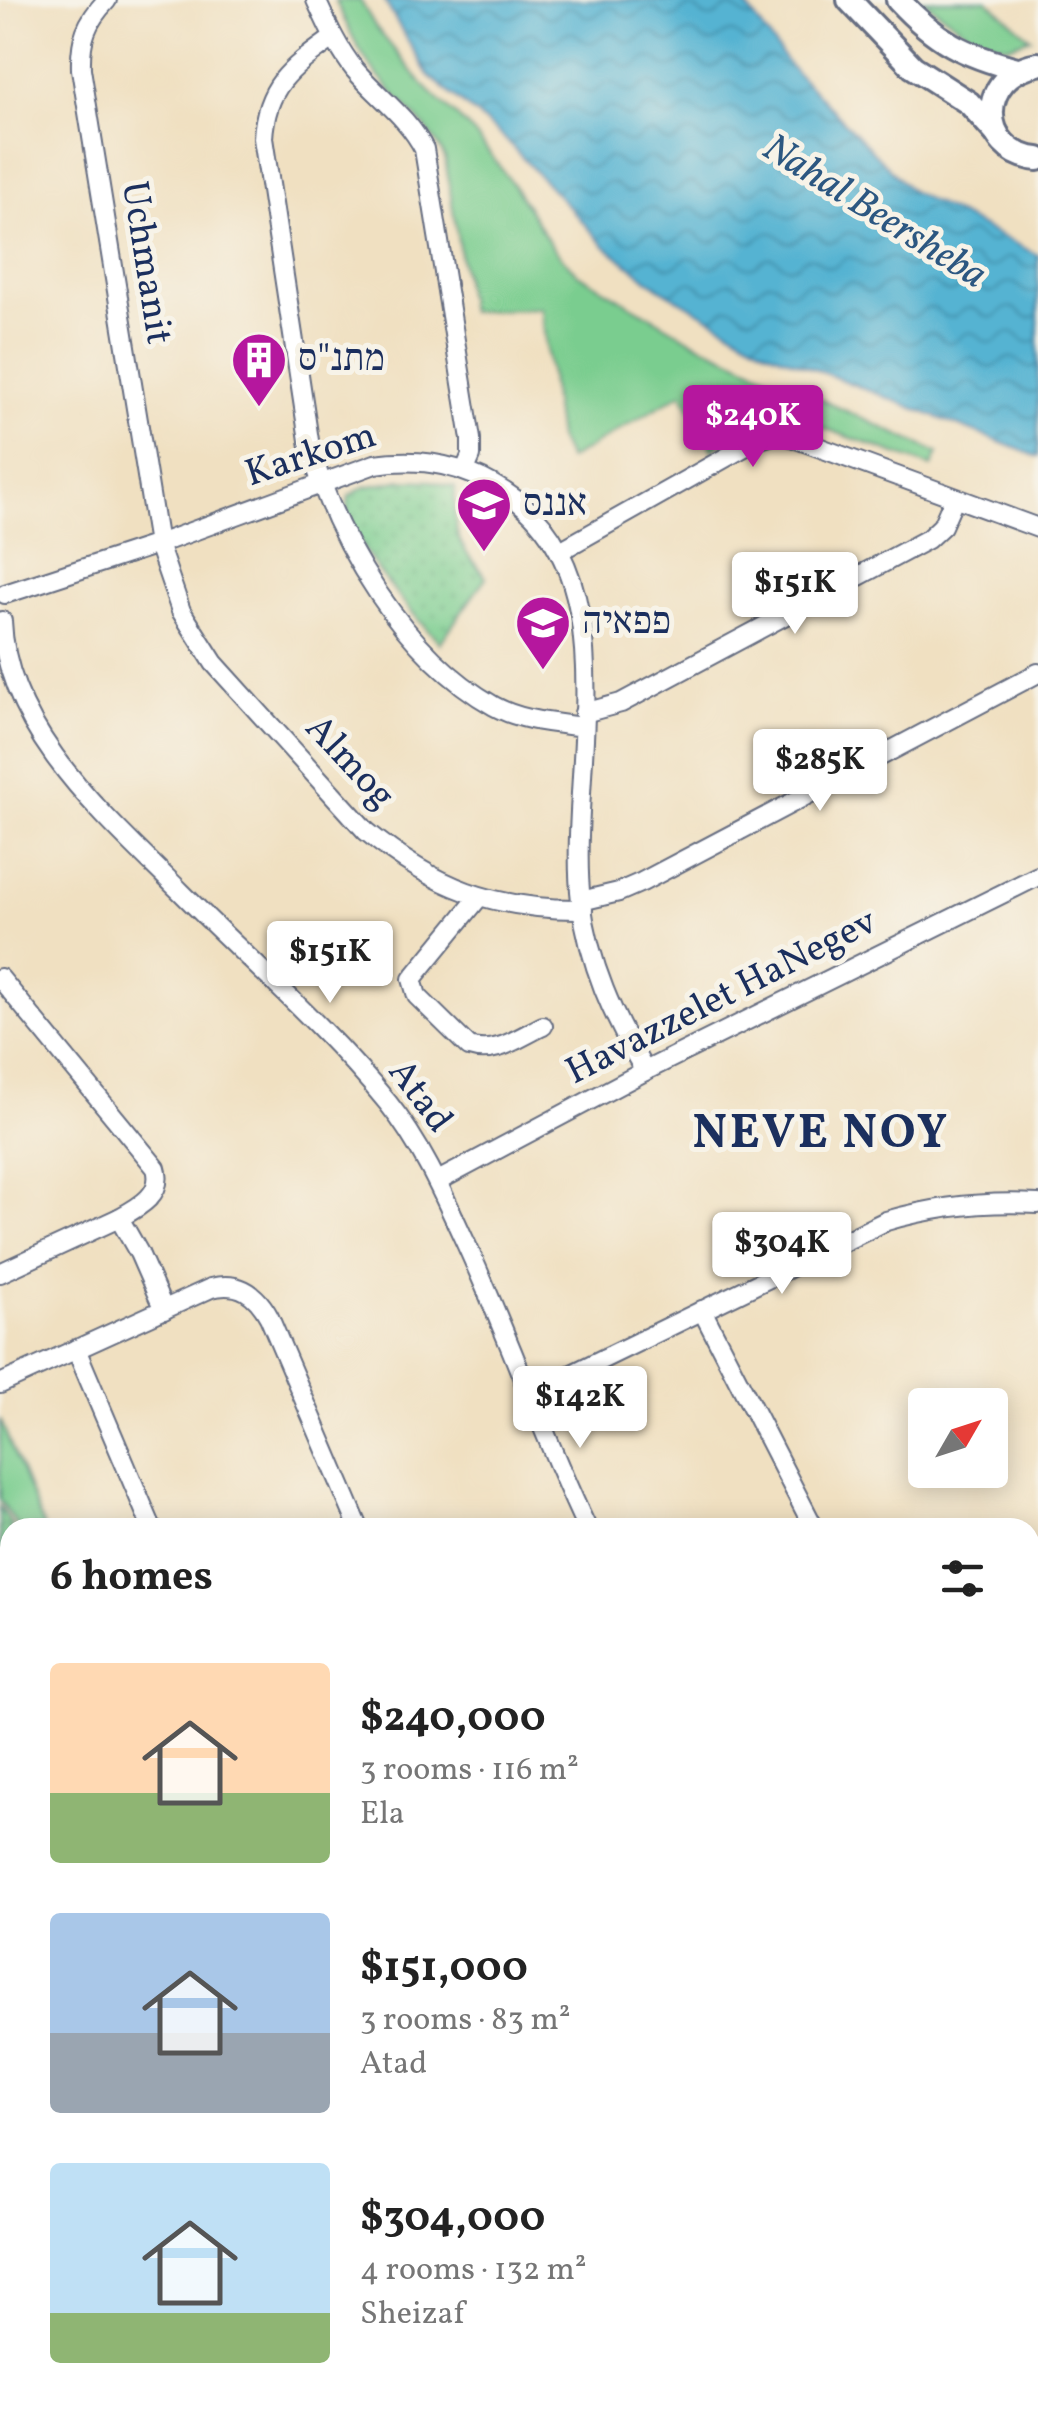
<!DOCTYPE html>
<html lang="en">
<head>
<meta charset="utf-8">
<style>
  body { margin:0; font-family:Vollkorn,"Frank Ruhl Libre",serif; background:#f6f6f6; color:#222; height:100vh; display:flex; flex-direction:column; font-size:38px; white-space:nowrap }
  * { box-sizing:border-box; margin:0 }
  p { font-size:32px; color:#767676 }
  .icon { flex:none; width:55px; height:55px; fill:none; stroke:currentColor; stroke-width:2; stroke-linecap:round; stroke-linejoin:round }
  .map { position:relative; flex:1; overflow:hidden }
  .panel { position:absolute; left:0px; top:1518px; width:1040px; height:892px; display:flex; flex-direction:column; background:#fff; border-radius:30px 30px 0 0; box-shadow:0 5px 25px #0003 }
  .panel>* { flex:none }
  .needle { width:65px; rotate:51deg }
  .controls { position:absolute; left:908px; top:1388px; display:grid; gap:20px }
  .controls a { display:grid; place-items:center; width:100px; height:100px; border-radius:10px; background:#fff; box-shadow:0 5px 25px #0003; font-size:50px }
  .price { position:absolute; translate:-50% -85px; padding:0 22px; border-radius:10px; background:#fff; color:#222; font-size:32px; line-height:65px; filter:drop-shadow(0 2px 5px #0008) }
  .price::after { content:''; position:absolute; left:50%; top:60px; width:30px; height:22px; margin-left:-15px; background:inherit; clip-path:polygon(0 0,100% 0,50% 100%) }
  .price.active { background:#b5179e; color:#fff }
  ul { padding:0; list-style:none }
  li { display:flex; align-items:center; gap:30px; height:250px; padding:0 50px }
  li span { display:grid; place-items:center; flex:none; width:280px; height:200px; border-radius:10px; color:#555 }
  li>.icon { margin-inline-start:auto }
  span .icon { width:120px; height:120px; fill:#fffc; stroke-width:1 }
  li b { font-size:42px }
  h2 { display:flex; justify-content:space-between; align-items:center; height:120px; padding:0 50px; font-size:42px }
  .map>svg:first-child { display:block }
  .built { fill:#f6d2c3 }
  .grass { fill:url(#grass-dots); stroke:#4a7e76; stroke-width:2.5 }
  .park { fill:#7acd8f; stroke:#4a7e76; stroke-width:2.5 }
  .water { fill:url(#water-waves); stroke:#387198; stroke-width:2.5 }
  .lines { fill:none; stroke-linecap:round; stroke-linejoin:round }
  .stream { stroke:#54b3d2; stroke-width:5 }
  .minor-casing { stroke:#666d81; stroke-width:22 }
  .major-casing { stroke:#666d81; stroke-width:28 }
  .minor { stroke:#fff; stroke-width:18 }
  .major { stroke:#fff; stroke-width:22 }
  .labels { text-anchor:middle; dominant-baseline:central; stroke-width:10; stroke-linejoin:round; paint-order:stroke }
  .street-label { font-size:38px; fill:#1b2f5e; stroke:#f7f3e8 }
  .poi-label { font-size:38px; fill:#1b2f5e; stroke:#f7f3e8; text-anchor:start }
  .water-label { font-size:40px; font-style:italic; fill:#2c5781; stroke:#f7f3e8 }
  .district-label { font-size:48px; font-weight:bold; letter-spacing:2.5px; fill:#1b2f5e; stroke:#f7f3e8 }
</style>
</head>
<body>
<div class="map">
<svg width="1038" height="2409" viewBox="0 0 1038 2409">
  <defs>
    <pattern id="grass-dots" width="8" height="8" patternUnits="userSpaceOnUse" patternTransform="scale(2.5)"><rect width="8" height="8" fill="#7acd8f"/><path d="M2 2h.1M6 6h.1" fill="none" stroke="#69b07e" stroke-width="1.8" stroke-linecap="round"/></pattern>
    <pattern id="water-waves" width="16" height="10" patternUnits="userSpaceOnUse" patternTransform="scale(2.5)"><rect width="16" height="10" fill="#54b3d2"/><path d="M0 5q4-4 8 0t8 0" fill="none" stroke="#4592ae"/></pattern>
  </defs>
  <rect width="100%" height="100%" fill="#f7f3e8"/>
  <filter id="ink" filterUnits="userSpaceOnUse"><feTurbulence type="fractalNoise" baseFrequency=".01" numOctaves="2"/><feDisplacementMap in="SourceGraphic" scale="20" xChannelSelector="R" yChannelSelector="G"/><feConvolveMatrix kernelMatrix="1 2 1 2 8 2 1 2 1" color-interpolation-filters="sRGB"/></filter>
  <filter id="wash" filterUnits="userSpaceOnUse"><feTurbulence type="fractalNoise" baseFrequency=".0048" numOctaves="4" result="noise"/><feDisplacementMap in="SourceGraphic" scale="40" xChannelSelector="R" yChannelSelector="G"/><feGaussianBlur stdDeviation="2.25" result="paint"/><feColorMatrix in="noise" values="0 0 0 0 0 0 0 0 0 0 0 0 0 0 0 0 0 1.4 0 .05"/><feComposite in="paint" operator="in"/></filter>
  <g filter="url(#wash)">
    <rect width="100%" height="100%" fill="#f0e0c1"/>
    <path class="built" d="M1038,1563V1790L1030,1786V1567Z"/>
    <g class="grass">
      <path d="M402,480L432,481L455,487C454,533 454,541 486,577L440,643C415,617 352,546 347,512C347,510 349,497 349,496L364,487Z"/>
      <path d="M0,1507L13,1527L10,1528V1828L0,1816Z"/>
      <path d="M0,1828L10,1841V2400H459L467,2409H0Z"/>
      <path d="M469,2400H729L734,2409H476Z"/>
    </g>
    <g class="park">
      <path d="M335,0H360L375,26L424,86L474,133L512,183L553,248L578,274L693,341L938,453L932,467L782,413L768,414L712,449L682,393L568,460L558,439L541,308L469,312L445,158C428,123 397,101 374,71C357,49 347,25 335,0Z"/>
      <path d="M922,0H987L1031,38L1008,46L979,40Z"/>
      <path d="M0,1419L44,1527H18L0,1500Z"/>
    </g>
    <path class="water" d="M384,0H742L789,65L911,191L1038,255V457L766,350L659,288L607,248L503,137L428,75Z"/>
    <g class="lines">
      <g class="stream">
        <path d="M0,1607L10,1624"/>
        <path d="M663,2400L670,2409"/>
      </g>
    </g>
  </g>
  <g filter="url(#ink)">
    <g class="lines">
      <g class="minor-casing">
        <g id="minor">
          <path d="M107,0C86,22 80,39 81,69L158,544L181,611L214,663L366,831C435,888 494,910 583,909"/>
          <path d="M316,0C327,24 338,49 355,70C378,97 408,117 424,149L471,439V456L465,470"/>
          <path d="M333,38C293,67 266,84 263,138L310,447C337,543 404,655 494,706C521,721 554,723 584,727"/>
          <path d="M560,551L757,440L780,433L1038,528"/>
          <path d="M5,594L158,544L375,464C423,457 465,465 505,492C633,574 566,777 581,901C589,964 613,1017 645,1071"/>
          <path d="M2,621C6,732 108,819 181,892C251,962 326,1027 388,1103C420,1143 441,1189 462,1235C507,1331 541,1432 587,1528"/>
          <path d="M584,713L621,703L928,539L942,526L954,499"/>
          <path d="M479,897L412,979L417,996L469,1047C496,1056 519,1037 543,1026"/>
          <path d="M581,901L619,892L642,882L1038,673"/>
          <path d="M0,978L156,1168C164,1194 139,1207 119,1218L139,1253L164,1310"/>
          <path d="M438,1181L645,1071L1038,876"/>
          <path d="M0,1273L119,1218"/>
          <path d="M702,1310L814,1528"/>
          <path d="M76,1349L152,1528"/>
          <path d="M0,1384L211,1288C239,1281 256,1293 269,1317L359,1528"/>
          <path d="M531,1394L886,1221C937,1206 985,1201 1038,1204"/>
          <path d="M1030,1556L1038,1553"/>
          <path d="M1030,1811L1038,1815"/>
          <path d="M1030,2075L1038,2081"/>
          <path d="M0,2088L10,2105"/>
          <path d="M0,2187L10,2176"/>
          <path d="M0,2357L10,2369"/>
          <path d="M0,2395L12,2409"/>
          <path d="M35,2400L42,2409"/>
          <path d="M862,2400L870,2409"/>
          <path d="M1022,2400L1030,2409"/>
        </g>
      </g>
      <g class="major-casing">
        <g id="major">
          <path d="M849,0L913,67L969,103L997,134"/>
          <path d="M898,0C936,41 964,55 1017,69"/>
          <path d="M1038,64C977,73 976,153 1038,159"/>
        </g>
      </g>
      <use href="#minor" class="minor"/>
      <use href="#major" class="major"/>
    </g>
  </g>
  <defs>
    <g id="building-pin" transform="scale(2.875)"><path d="M0 17L-7.5 6A9.5 9.5 0 1 1 7.5 6Z" fill="#b5179e" stroke="#f7f3e8"/><path d="M-4-6H4V6H1V3H-1V6H-4ZM-2.5-4.3h1.7v1.8h-1.7ZM.8-4.3h1.7v1.8H.8ZM-2.5-1h1.7V.8h-1.7ZM.8-1h1.7V.8H.8Z" fill="#fff"/></g>
    <g id="school-pin" transform="scale(2.875)"><path d="M0 17L-7.5 6A9.5 9.5 0 1 1 7.5 6Z" fill="#b5179e" stroke="#f7f3e8"/><path d="M0-5L7-2L0 1L-7-2ZM-4 1L0 2.5L4 1V4Q0 6-4 4Z" fill="#fff"/></g>
  </defs>
  <g fill-rule="evenodd">
    <use href="#building-pin" x="259" y="360"/>
    <use href="#school-pin" x="484" y="505"/>
    <use href="#school-pin" x="543" y="623"/>
  </g>
  <g class="labels">
    <g class="street-label">
      <text transform="translate(145 263) rotate(81)">Uchmanit</text>
      <text transform="translate(311 456) rotate(-18)">Karkom</text>
      <text transform="translate(349 763) rotate(47)">Almog</text>
      <text transform="translate(722 998) rotate(-27)">Havazzelet HaNegev</text>
      <text transform="translate(419 1097) rotate(53)">Atad</text>
    </g>
    <g class="poi-label">
      <text x="298" y="360">מתנ"ס</text>
      <text x="523" y="505">אננס</text>
      <text x="582" y="623">פפאיה</text>
    </g>
    <g class="water-label">
      <text transform="translate(874 213) rotate(32)">Nahal Beersheba</text>
    </g>
    <g class="district-label">
      <text x="821" y="1134">NEVE NOY</text>
    </g>
  </g>
</svg>
<div class="controls">
<a><svg class="needle" viewBox="-14 -14 28 28"><path d="M0-13l5 13h-10z" fill="#e53935"/><path d="M0 13l5-13h-10z" fill="#767676"/></svg></a>
</div>
<b class="price active" style="left:753px;top:470px">$240K</b>
<b class="price" style="left:795px;top:637px">$151K</b>
<b class="price" style="left:820px;top:814px">$285K</b>
<b class="price" style="left:330px;top:1006px">$151K</b>
<b class="price" style="left:782px;top:1297px">$304K</b>
<b class="price" style="left:580px;top:1451px">$142K</b>
<section class="panel">
<h2>6 homes<svg class="icon" aria-label="filters" viewBox="0 0 24 24"><path d="M4 7h16M4 17h16"/><circle cx="9" cy="7" r="2"/><circle cx="15" cy="17" r="2"/></svg></h2>
<ul>
<li><span style="background:linear-gradient(#ffd9b3 65%,#8fb573 0)"><svg class="icon" aria-label="home" viewBox="0 0 24 24"><path d="M3 11l9-7 9 7M6 9v11h12V9"/></svg></span><div><b>$240,000</b><p>3 rooms · 116 m²</p><p>Ela</p></div></li>
<li><span style="background:linear-gradient(#a9c7e8 60%,#9aa5b1 0)"><svg class="icon" aria-label="home" viewBox="0 0 24 24"><path d="M3 11l9-7 9 7M6 9v11h12V9"/></svg></span><div><b>$151,000</b><p>3 rooms · 83 m²</p><p>Atad</p></div></li>
<li><span style="background:linear-gradient(#bfe0f5 75%,#8fb573 0)"><svg class="icon" aria-label="home" viewBox="0 0 24 24"><path d="M3 11l9-7 9 7M6 9v11h12V9"/></svg></span><div><b>$304,000</b><p>4 rooms · 132 m²</p><p>Sheizaf</p></div></li>
</ul>
</section>
</div>
</body>
</html>
